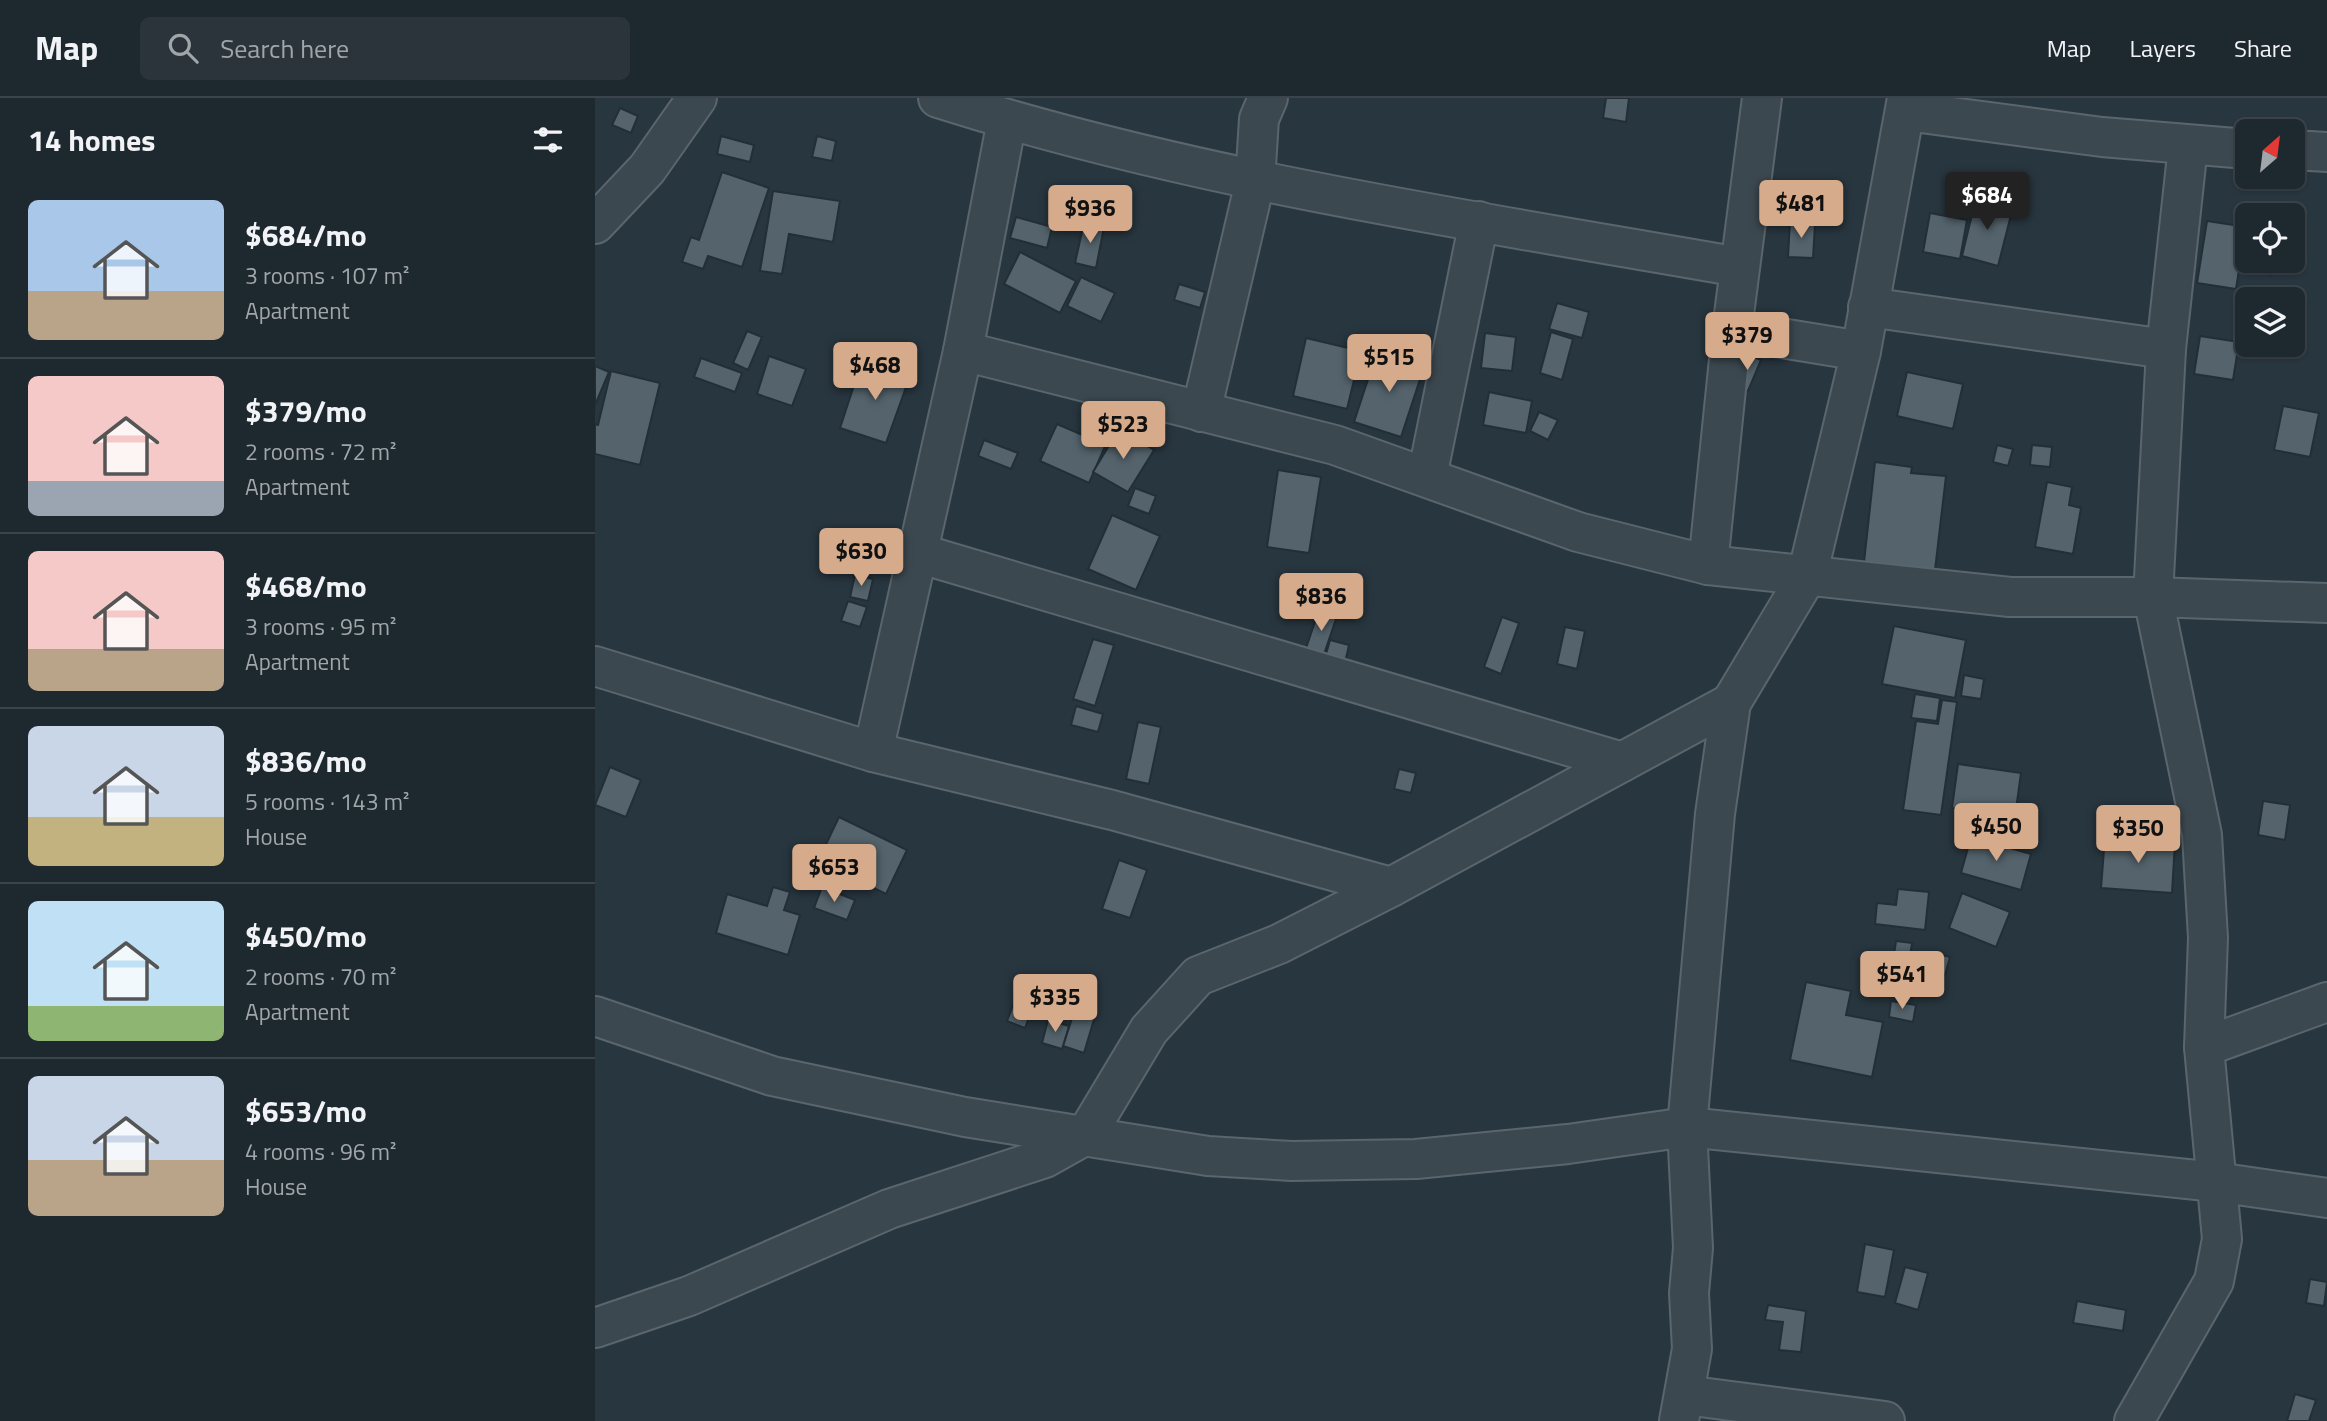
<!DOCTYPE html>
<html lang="en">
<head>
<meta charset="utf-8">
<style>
  body { margin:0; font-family:"Titillium Web",sans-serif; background:#2b343b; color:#f1f3f6; height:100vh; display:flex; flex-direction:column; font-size:26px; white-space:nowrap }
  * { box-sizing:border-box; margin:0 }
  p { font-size:23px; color:#a1a6aa }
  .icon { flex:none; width:38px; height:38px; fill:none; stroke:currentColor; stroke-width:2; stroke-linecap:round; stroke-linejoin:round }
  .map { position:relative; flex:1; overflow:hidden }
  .drawer { display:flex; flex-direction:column; background:#1e282f; width:595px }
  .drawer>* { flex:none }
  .needle { width:46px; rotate:28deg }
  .fabs { position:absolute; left:1640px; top:21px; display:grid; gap:14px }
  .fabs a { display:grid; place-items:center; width:70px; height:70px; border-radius:10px; background:#1e282f; box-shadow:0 2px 5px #0004,0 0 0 2px #3c444b; font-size:35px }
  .price { position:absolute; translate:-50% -60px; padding:0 16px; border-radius:7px; background:#d6ab8b; color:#111; font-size:23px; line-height:46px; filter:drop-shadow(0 2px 4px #0008) }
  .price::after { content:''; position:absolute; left:50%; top:42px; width:21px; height:16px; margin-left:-10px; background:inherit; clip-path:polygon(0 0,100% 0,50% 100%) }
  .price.current { background:#222; color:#fff }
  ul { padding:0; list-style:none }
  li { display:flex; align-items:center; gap:21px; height:175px; padding:0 28px }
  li+li { border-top:2px solid #3c444b }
  li span { display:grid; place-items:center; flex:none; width:196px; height:140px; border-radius:10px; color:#555 }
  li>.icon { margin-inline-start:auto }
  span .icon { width:84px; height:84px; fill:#fffc; stroke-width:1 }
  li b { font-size:30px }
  h2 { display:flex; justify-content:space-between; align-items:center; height:84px; padding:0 28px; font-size:30px }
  header { display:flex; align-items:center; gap:42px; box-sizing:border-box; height:98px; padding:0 35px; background:#1e282f; border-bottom:2px solid #3c444b }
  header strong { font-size:33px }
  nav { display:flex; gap:38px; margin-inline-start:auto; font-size:24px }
  .search { width:490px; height:63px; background:#2b343b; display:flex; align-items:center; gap:18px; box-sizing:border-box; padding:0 24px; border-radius:10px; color:#a1a6aa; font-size:26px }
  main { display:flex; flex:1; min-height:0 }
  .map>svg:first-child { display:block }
  .building { fill:#54636c; stroke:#232f37; stroke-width:2 }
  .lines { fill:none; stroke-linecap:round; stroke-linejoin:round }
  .minor-casing { stroke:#5a656d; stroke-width:42 }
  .minor { stroke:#3c484f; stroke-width:38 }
</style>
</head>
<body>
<header>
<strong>Map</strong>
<div class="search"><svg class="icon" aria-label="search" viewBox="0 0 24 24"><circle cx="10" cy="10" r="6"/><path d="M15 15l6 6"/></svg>Search here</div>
<nav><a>Map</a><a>Layers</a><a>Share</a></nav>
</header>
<main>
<section class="drawer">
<h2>14 homes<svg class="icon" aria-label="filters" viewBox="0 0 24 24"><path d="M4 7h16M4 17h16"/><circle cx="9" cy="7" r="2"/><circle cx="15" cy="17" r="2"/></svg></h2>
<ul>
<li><span style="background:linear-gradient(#a9c7e8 65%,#b9a48a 0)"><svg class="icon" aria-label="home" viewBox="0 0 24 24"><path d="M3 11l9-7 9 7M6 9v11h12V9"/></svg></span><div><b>$684/mo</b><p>3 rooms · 107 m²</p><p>Apartment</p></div></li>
<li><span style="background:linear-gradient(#f6c9c9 75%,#9aa5b1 0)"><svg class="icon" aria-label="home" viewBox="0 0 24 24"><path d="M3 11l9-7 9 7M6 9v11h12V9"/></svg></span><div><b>$379/mo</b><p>2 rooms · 72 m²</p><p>Apartment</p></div></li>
<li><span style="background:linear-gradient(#f6c9c9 70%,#b9a48a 0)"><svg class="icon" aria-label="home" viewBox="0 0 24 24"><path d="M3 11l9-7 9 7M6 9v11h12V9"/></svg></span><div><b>$468/mo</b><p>3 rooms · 95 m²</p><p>Apartment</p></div></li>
<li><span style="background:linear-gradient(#c9d6e8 65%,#c2b280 0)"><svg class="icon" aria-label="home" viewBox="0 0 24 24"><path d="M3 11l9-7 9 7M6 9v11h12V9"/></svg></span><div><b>$836/mo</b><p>5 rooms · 143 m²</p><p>House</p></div></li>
<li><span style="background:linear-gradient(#bfe0f5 75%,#8fb573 0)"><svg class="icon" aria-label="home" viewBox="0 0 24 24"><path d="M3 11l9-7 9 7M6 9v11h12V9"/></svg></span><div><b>$450/mo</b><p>2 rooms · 70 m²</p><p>Apartment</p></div></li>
<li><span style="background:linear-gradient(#c9d6e8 60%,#b9a48a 0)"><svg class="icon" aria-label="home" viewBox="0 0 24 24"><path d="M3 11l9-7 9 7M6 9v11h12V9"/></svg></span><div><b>$653/mo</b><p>4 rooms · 96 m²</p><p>House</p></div></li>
</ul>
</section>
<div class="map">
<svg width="1732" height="1323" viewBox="0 0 1732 1323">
  <rect width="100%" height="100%" fill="#28363f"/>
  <g class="building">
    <path d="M1011,0H1034L1031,24L1008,20Z"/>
    <path d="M25,10L43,18L36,35L17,27Z"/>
    <path d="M126,38L159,47L155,64L122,56Z"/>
    <path d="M222,38L241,43L237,63L217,59Z"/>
    <path d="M127,74L174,90L147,169L113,158L108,171L87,164L96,139L104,142Z"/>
    <path d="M178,93L245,103L238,144L194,136L187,176L165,173Z"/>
    <path d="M1381,100L1418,109L1403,168L1367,158Z"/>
    <path d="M1335,115L1372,122L1365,161L1328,154Z"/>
    <path d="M421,119L457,129L452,150L415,140Z"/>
    <path d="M1612,123L1652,129V163H1678L1676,177L1644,172L1641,191L1602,185Z"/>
    <path d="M1195,124L1220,126L1218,160L1193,159Z"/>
    <path d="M489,125L509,129L501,170L480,165Z"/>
    <path d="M425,154L481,183L465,215L409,186Z"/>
    <path d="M486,179L520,195L506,224L472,208Z"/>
    <path d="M584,186L610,194L605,210L579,202Z"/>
    <path d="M962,205L994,214L987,240L954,231Z"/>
    <path d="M152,233L167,239L153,272L138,265Z"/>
    <path d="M956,234L978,241L967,282L945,275Z"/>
    <path d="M890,235L921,239L917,273L886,270Z"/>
    <path d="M1605,238L1644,244L1638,282L1599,276Z"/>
    <path d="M711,240L766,253L752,311L698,298Z"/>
    <path d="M782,254L829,269L806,339L759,324Z"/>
    <path d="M1150,255L1166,262L1153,293L1137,286Z"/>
    <path d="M174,258L211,271L197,308L162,296Z"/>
    <path d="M106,260L147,275L140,294L99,279Z"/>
    <path d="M267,263L315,278L291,345L245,330Z"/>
    <path d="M0,268L14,274L0,307Z"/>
    <path d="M16,273L65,285L45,367L0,356V326L3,327Z"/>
    <path d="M1312,274L1368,286L1358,331L1302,318Z"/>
    <path d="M894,294L937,303L931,335L888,327Z"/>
    <path d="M1688,308L1724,315L1715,359L1679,352Z"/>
    <path d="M944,314L963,322L953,342L935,333Z"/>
    <path d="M500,322L518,330L494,385L445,363L462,326L492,339Z"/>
    <path d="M524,331L559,352L533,394L498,374Z"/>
    <path d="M389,342L423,355L416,371L383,358Z"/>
    <path d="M1402,347L1418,351L1413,368L1398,364Z"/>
    <path d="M1437,347L1457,349L1455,369L1435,367Z"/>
    <path d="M1280,364L1317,369L1316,375L1351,378L1340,472L1269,464Z"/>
    <path d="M683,372L726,379L714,455L672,449Z"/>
    <path d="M1452,384L1477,389L1474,407L1486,410L1478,456L1440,449Z"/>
    <path d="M540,390L561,398L554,416L533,408Z"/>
    <path d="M517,417L565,438L541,492L493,471Z"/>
    <path d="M260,477L278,481L273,503L255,499Z"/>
    <path d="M253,503L272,509L265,529L246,523Z"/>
    <path d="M725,509L743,515L727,562L709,556Z"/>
    <path d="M907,519L924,525L906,576L889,569Z"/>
    <path d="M1299,528L1371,542L1360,600L1287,586Z"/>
    <path d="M970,529L990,533L982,571L962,566Z"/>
    <path d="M498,541L519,547L500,608L478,601Z"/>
    <path d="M735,542L754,547L750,565L730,560Z"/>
    <path d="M1369,577L1389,581L1386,601L1366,598Z"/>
    <path d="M1320,596L1345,600L1342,623L1316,620Z"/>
    <path d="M1347,602L1362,604L1346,717L1308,712L1321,623L1343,626Z"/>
    <path d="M481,608L508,616L503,634L476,627Z"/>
    <path d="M543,624L566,629L554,686L531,681Z"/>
    <path d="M1363,666L1426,675L1420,719L1357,710Z"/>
    <path d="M15,669L46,682L31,719L0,707Z"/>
    <path d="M804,671L821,675L816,695L799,691Z"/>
    <path d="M1668,703L1695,707L1690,742L1663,737Z"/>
    <path d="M244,719L312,752L291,796L223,763Z"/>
    <path d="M1376,739L1436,756L1426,792L1366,775Z"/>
    <path d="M1510,739L1580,744L1577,795L1506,790Z"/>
    <path d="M524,762L552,772L535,820L507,811Z"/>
    <path d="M178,789L195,794L189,812L205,817L193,857L121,835L132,796L172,808Z"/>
    <path d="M227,789L260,802L252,822L219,810Z"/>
    <path d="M1303,791L1334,794L1330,832L1280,826L1282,805L1301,807Z"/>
    <path d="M1367,795L1415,814L1401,849L1354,830Z"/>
    <path d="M1301,843L1317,845L1314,865L1298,863Z"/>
    <path d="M1336,854L1355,859L1350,877L1332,872Z"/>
    <path d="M1273,865L1322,874L1318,900L1268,891Z"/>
    <path d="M1211,884L1256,893L1251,917L1288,924L1277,979L1195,962Z"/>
    <path d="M423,894L441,901L430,930L412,923Z"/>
    <path d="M1296,903L1321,907L1318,924L1294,919Z"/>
    <path d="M480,911L500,918L489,955L468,948Z"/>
    <path d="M453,922L474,928L467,951L447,945Z"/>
    <path d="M1270,1146L1299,1152L1290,1199L1262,1194Z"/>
    <path d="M1310,1169L1333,1175L1323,1212L1300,1205Z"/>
    <path d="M1715,1181L1732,1184L1729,1208L1711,1205Z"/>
    <path d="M1482,1203L1531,1212L1528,1233L1478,1225Z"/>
    <path d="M1173,1207L1211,1213L1206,1254L1184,1252L1188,1224L1170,1222Z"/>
    <path d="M1700,1296L1721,1302L1714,1323H1692Z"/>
  </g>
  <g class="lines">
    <g class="minor-casing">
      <g id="minor">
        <path d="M343,0C604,83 876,122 1144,169"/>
        <path d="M1311,13L1507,39L1652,51"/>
        <path d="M1698,52L1732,54"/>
        <path d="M0,126L52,71L102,0"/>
        <path d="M1273,209L1571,251"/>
        <path d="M1137,232L1266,253"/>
        <path d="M368,253L740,347L983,434L1113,467L1415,499H1558L1732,505"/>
        <path d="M606,314L660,84L664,21L673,0"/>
        <path d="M832,379L884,123"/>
        <path d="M323,455L1027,664"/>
        <path d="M1113,467L1137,232L1167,0"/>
        <path d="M0,568L278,654L517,712L796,789"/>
        <path d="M278,654L368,253L412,22"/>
        <path d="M0,918L177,978L370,1019L613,1058L697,1063L821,1061L973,1046L1092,1029L1621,1084L1732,1100"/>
        <path d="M1609,949L1732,904"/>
        <path d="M0,1230L94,1198L294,1111L450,1060L491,1037L554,932L603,878L684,846L796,789L1136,605"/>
        <path d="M1090,1297L1290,1323"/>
        <path d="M1084,1323L1097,1251L1094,1195L1098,1150L1092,1029L1120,716L1136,605L1212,478L1266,253L1312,0"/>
        <path d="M1539,1323L1619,1183L1627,1141L1609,949L1613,840L1607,737L1558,499L1571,251L1593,48"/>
      </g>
    </g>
    <use href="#minor" class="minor"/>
  </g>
</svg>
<div class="fabs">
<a><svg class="needle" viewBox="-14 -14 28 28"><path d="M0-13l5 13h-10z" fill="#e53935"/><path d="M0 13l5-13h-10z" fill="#a1a6aa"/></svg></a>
<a><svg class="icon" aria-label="locate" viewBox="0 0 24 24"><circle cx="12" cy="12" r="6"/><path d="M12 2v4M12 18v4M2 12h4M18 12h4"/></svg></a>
<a><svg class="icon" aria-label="layers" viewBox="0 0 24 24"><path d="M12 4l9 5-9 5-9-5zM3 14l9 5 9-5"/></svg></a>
</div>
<b class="price current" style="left:1392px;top:134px">$684</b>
<b class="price" style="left:1206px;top:142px">$481</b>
<b class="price" style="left:495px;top:147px">$936</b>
<b class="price" style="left:1152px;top:274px">$379</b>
<b class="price" style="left:794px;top:296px">$515</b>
<b class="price" style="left:280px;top:304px">$468</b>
<b class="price" style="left:528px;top:363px">$523</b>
<b class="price" style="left:266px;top:490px">$630</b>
<b class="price" style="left:726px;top:535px">$836</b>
<b class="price" style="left:1401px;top:765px">$450</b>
<b class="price" style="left:1543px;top:767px">$350</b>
<b class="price" style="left:239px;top:806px">$653</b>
<b class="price" style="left:1307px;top:913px">$541</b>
<b class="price" style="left:460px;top:936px">$335</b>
</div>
</main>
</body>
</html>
